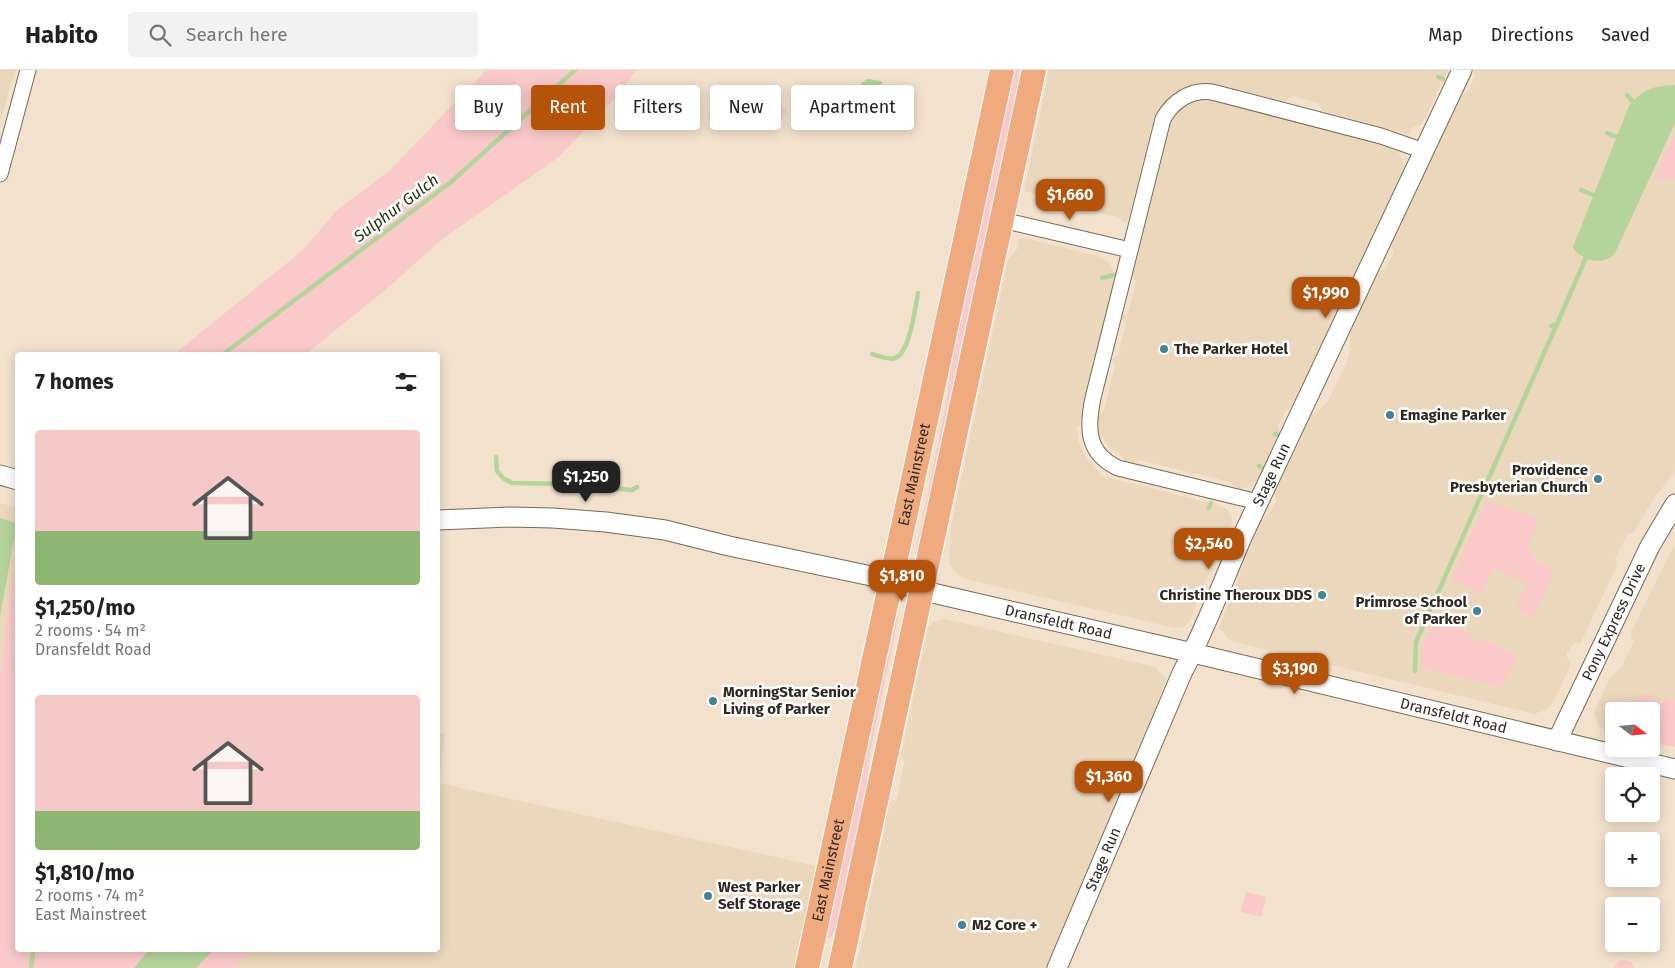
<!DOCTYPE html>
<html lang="en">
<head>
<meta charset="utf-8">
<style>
  body { margin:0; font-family:"Fira Sans",sans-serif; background:#f2f2f2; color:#222; height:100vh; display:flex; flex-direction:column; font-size:19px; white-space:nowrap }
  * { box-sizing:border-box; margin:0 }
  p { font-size:16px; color:#767676 }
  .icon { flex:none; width:28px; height:28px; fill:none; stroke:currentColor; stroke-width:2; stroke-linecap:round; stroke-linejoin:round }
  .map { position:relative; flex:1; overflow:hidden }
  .side { position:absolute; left:15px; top:282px; width:425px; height:600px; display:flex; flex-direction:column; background:#fff; border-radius:5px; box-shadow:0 2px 12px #0003 }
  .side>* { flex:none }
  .top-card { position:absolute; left:455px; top:15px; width:475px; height:45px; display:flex; gap:10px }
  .needle { width:32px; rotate:106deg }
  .controls { position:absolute; left:1605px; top:632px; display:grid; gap:10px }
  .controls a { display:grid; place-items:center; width:55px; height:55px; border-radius:5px; background:#fff; box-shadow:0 2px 12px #0003; font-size:25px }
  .price { position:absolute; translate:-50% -42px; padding:0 11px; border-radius:10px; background:#b45309; color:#fff; font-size:16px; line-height:32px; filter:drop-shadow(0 1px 2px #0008) }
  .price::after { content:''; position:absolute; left:50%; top:30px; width:15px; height:11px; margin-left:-8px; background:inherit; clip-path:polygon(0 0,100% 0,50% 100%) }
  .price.selected { background:#222; color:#fff }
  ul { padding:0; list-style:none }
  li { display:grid; align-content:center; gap:10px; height:265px; padding:0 20px }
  li span { display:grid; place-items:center; height:155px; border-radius:5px; color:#555 }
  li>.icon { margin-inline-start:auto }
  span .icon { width:90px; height:90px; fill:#fffc; stroke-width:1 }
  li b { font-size:21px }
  h2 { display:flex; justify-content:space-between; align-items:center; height:60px; padding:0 20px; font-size:21px }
  .pill { padding:0 18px; border-radius:5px; background:#fff; box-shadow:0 2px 12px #0003; font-size:18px; line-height:45px }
  .pill.selected { background:#b45309; color:#fff }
  header { display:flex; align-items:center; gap:30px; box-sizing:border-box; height:70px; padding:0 25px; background:#fff; border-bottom:1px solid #e0e0e0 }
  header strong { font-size:24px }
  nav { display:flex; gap:28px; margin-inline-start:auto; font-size:18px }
  .search { width:350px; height:45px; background:#f2f2f2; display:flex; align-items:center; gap:12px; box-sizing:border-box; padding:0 18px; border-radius:5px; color:#767676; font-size:19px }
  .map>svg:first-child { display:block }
  .built { fill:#ebd7bc }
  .green { fill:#f9cac9 }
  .water { fill:#b5d49b }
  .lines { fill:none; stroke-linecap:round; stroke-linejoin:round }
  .stream { stroke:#b5d49b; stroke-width:4.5 }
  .minor-casing { stroke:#786a57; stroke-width:17 }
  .tertiary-casing { stroke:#786a57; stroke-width:21 }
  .primary-casing { stroke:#fff; stroke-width:26 }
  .minor { stroke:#fff; stroke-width:15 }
  .tertiary { stroke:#fff; stroke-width:19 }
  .primary { stroke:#efaa80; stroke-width:24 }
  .poi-dot { fill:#418493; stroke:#fff; stroke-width:2 }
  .labels { text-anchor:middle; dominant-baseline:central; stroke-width:5; stroke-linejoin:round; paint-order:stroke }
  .poi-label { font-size:15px; font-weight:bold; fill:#2e2820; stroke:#fff; text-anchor:start }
  .street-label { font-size:15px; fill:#2e2820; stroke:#fff }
  .water-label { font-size:16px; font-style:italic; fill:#1d3007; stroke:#fff }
</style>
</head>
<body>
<header>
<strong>Habito</strong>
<div class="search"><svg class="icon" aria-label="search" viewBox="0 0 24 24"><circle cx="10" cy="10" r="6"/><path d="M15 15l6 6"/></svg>Search here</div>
<nav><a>Map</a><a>Directions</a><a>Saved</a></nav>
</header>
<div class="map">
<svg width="1675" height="898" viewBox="0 0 1675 898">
  <rect width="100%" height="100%" fill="#f2e2cd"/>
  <g class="built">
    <path d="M0,0H15L0,54Z"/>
    <path d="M1049,0H1448L1422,54L1419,56H1412L1411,63L1407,64L1322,41L1318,33L1292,26L1285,32L1210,13L1199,15L1175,24L1164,33L1153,51L1131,140L1126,153L1117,147L1054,132L1040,125L1024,121Z"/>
    <path d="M1473,0H1675V401L1655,427L1634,462L1628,464L1615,488L1617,492L1616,498L1580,574L1575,573L1567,582V587L1570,592L1569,599L1553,633L1547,639L1535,644L1231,571L1225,566L1224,562L1219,558L1261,449L1269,444L1276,430L1273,423L1306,352L1312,345L1327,333L1347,292L1350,280V263L1352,255L1378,202L1386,198L1394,182L1391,175L1392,171L1461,26L1469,21L1475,5Z"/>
    <path d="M1204,29L1215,30L1371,71L1398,82L1401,86L1404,96L1402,106L1292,338L1286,341L1278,356L1280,362L1260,405L1253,414L1243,419L1234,417L1230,412L1139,390L1133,394L1125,392L1121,386L1109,376L1099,363L1097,356L1098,344L1104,340L1115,296L1112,289L1118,285L1126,254L1121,247L1128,243L1136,212L1132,206L1169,56L1173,47L1180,39L1189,33Z"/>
    <path d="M1025,168L1098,186L1109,193L1112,198L1114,213L1082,342L1080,356L1077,357L1079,373L1086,387L1102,406L1219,435L1226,439L1231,445L1232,452L1230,460L1201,521L1190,551L1184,557L1175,558L965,509L957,504L949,494L951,456L1008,189L1019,177L1018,169Z"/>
    <path d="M0,433L18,438L17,478L0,603Z"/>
    <path d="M1675,473V632L1666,627L1662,633L1644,624L1636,630L1625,634L1622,636L1621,641H1614V658L1611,663L1605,661L1598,655L1594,641L1610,608L1620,599L1634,572L1631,567V562Z"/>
    <path d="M944,549L1156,597L1161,605L1167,607L1141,675L1046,898H855L867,854V847H866L890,733L897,729L903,698L905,694L901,685L928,557L934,552Z"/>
    <path d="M438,663L445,664L439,713L816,796L795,898H235L252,880H438Z"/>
  </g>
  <g class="green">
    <path d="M486,0H636L620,23L559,87L441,170L390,216L305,285H173L303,180L337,140L388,102Z"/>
    <path d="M1010,0H1020L1009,78L918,484L915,485L947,328L954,274Z"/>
    <path d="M771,30L787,40L777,57L760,46Z"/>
    <path d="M801,41H804L817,47L815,59L796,58L797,47Z"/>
    <path d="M1675,63V109H1654Z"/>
    <path d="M1486,431L1539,448L1528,480L1539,493L1555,500L1533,548L1516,539L1527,513L1495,499L1482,523L1451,510Z"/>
    <path d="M17,478L18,880H252L235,898H0V603Z"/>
    <path d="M1436,542L1439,543L1438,547L1453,554L1452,556L1471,564L1470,566L1480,571L1482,568L1517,585L1501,617L1421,598L1422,576Z"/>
    <path d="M897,547L898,548L869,688L866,725L840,852L831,867L825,869L890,562Z"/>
    <path d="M1644,624L1662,633L1666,627L1675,632V677L1651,672V641H1621C1624,632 1636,630 1644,624Z"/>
    <path d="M1246,822L1266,827L1261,847L1241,842Z"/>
    <path d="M1625,890L1631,892L1634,898H1614L1619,891Z"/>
  </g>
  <g class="water">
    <path d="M868,9L881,11L883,15L882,22L886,27L893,26L895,22L908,25L904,46L896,45L894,49L876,46L867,42L862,44L855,43L852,34L862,23L861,13Z"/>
    <path d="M1675,15V53L1617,179C1615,182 1613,187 1609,188C1598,195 1578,188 1573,177L1629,36C1643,19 1653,16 1675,15Z"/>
    <path d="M0,448L15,453L16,457L0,547Z"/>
    <path d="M149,880H213L196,898H134Z"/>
  </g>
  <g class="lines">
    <g class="stream">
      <path d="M1438,7L1443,9"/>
      <path d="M1627,25L1636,35"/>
      <path d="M1607,63L1622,69"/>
      <path d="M1581,120L1598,127"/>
      <path d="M1102,208L1114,205"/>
      <path d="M1551,256L1557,254L1588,183"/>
      <path d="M872,284C878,286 888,290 895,288C910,283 915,238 918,223"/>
      <path d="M222,285L451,112L575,0"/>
      <path d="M1275,364L1279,365"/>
      <path d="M496,387L497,401L503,408L512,413L568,414L632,420L637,417"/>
      <path d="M1259,396L1263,398"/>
      <path d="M1209,438L1211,433"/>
      <path d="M1415,601L1416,572L1557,254"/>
      <path d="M31,898L33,880"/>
    </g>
    <g class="minor-casing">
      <g id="minor">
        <path d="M0,104L28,0"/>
        <path d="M1002,150L1130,180"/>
        <path d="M1258,432L1118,398C1086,383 1087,357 1093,328L1163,49C1173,31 1191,19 1212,22L1381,66L1424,81"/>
      </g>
    </g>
    <g class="tertiary-casing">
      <g id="tertiary">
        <path d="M0,405L18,410"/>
        <path id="s1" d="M438,450L511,447L553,448L606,452L665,460L729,476L876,507L937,524L1193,583L1675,699"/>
        <path id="s2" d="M1557,671L1650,476L1675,434"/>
        <path id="s3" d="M1057,898L1182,603C1206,558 1223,511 1243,465L1462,0"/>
      </g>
    </g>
    <g class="primary-casing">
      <g id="primary">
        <path id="s4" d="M807,898L1002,0"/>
        <path d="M840,898L1034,0"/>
      </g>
    </g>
    <use href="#minor" class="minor"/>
    <use href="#tertiary" class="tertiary"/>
    <use href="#primary" class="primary"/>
  </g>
  <g class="poi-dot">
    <circle cx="1164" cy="279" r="5"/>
    <circle cx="1390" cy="345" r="5"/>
    <circle cx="1598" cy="409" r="5"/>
    <circle cx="1322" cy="525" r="5"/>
    <circle cx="1477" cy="541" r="5"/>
    <circle cx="713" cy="631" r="5"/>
    <circle cx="708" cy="826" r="5"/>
    <circle cx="962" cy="855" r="5"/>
  </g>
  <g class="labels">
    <g class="poi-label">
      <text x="1174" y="279">The Parker Hotel</text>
      <text x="1400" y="345">Emagine Parker</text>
      <text x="1588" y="400" text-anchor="end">Providence<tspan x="1588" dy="17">Presbyterian Church</tspan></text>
      <text x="1312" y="525" text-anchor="end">Christine Theroux DDS</text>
      <text x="1467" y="532" text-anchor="end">Primrose School<tspan x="1467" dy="17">of Parker</tspan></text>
      <text x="723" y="622">MorningStar Senior<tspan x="723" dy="17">Living of Parker</tspan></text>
      <text x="718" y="817">West Parker<tspan x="718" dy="17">Self Storage</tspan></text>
      <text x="972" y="855">M2 Core +</text>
    </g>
    <g class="street-label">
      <text stroke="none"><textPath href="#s4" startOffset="505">East Mainstreet</textPath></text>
      <text stroke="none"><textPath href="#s3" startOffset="538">Stage Run</textPath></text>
      <text stroke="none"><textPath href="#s2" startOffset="132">Pony Express Drive</textPath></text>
      <text stroke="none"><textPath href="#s1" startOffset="632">Dransfeldt Road</textPath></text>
      <text stroke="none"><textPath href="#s1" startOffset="1038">Dransfeldt Road</textPath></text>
      <text stroke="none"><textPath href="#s3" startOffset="118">Stage Run</textPath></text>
      <text stroke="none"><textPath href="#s4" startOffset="100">East Mainstreet</textPath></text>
    </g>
    <g class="water-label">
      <text transform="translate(396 138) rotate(-37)">Sulphur Gulch</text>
    </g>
  </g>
</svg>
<div class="controls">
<a><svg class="needle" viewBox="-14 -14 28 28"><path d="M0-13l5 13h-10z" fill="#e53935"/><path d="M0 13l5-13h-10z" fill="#767676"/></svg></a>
<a><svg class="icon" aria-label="locate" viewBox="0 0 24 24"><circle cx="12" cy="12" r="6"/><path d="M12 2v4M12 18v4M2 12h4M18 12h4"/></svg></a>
<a>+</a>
<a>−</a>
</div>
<b class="price" style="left:1070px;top:151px">$1,660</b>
<b class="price" style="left:1326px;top:249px">$1,990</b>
<b class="price selected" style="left:586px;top:433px">$1,250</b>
<b class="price" style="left:1209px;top:500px">$2,540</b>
<b class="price" style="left:902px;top:532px">$1,810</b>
<b class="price" style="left:1295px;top:625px">$3,190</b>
<b class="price" style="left:1109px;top:733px">$1,360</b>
<div class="top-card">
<a class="pill">Buy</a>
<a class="pill selected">Rent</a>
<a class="pill">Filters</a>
<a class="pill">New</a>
<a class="pill">Apartment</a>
</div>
<section class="side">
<h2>7 homes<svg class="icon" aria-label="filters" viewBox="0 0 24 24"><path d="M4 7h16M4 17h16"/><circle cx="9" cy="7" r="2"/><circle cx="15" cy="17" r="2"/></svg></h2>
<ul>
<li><span style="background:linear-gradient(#f6c9c9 65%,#8fb573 0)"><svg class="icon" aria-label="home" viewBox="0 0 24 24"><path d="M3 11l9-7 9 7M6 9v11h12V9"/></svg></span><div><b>$1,250/mo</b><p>2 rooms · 54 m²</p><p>Dransfeldt Road</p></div></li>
<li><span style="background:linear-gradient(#f6c9c9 75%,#8fb573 0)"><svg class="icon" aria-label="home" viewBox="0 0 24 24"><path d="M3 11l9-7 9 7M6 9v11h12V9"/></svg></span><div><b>$1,810/mo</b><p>2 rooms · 74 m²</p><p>East Mainstreet</p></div></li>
</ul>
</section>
</div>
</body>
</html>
